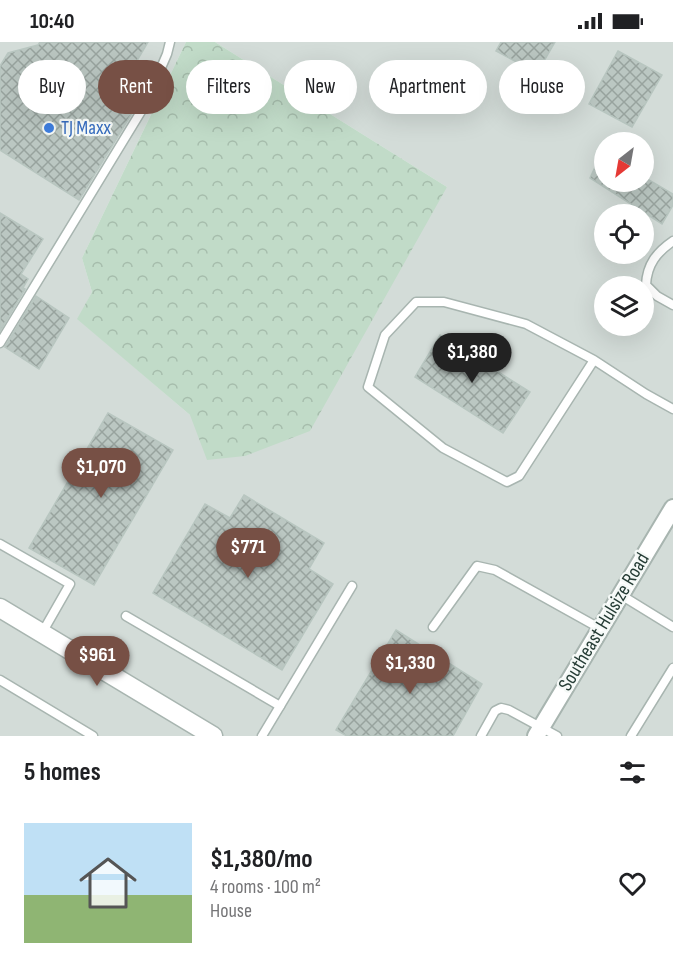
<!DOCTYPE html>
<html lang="en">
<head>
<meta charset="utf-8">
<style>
  body { margin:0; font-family:"Sofia Sans Condensed",sans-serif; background:#f6f6f6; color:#202124; height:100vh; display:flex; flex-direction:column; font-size:22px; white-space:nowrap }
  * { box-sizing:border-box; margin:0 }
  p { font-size:20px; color:#757577 }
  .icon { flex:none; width:33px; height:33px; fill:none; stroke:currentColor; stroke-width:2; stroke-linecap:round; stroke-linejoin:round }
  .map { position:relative; height:694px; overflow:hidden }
  .side { display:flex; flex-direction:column; background:#fff; flex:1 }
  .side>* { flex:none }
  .banner { position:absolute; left:18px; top:18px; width:638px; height:54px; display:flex; gap:12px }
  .needle { width:39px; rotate:211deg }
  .controls { position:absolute; left:594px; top:90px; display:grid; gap:12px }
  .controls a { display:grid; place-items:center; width:60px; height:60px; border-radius:50%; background:#fff; box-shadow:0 6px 24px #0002; font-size:30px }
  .price { position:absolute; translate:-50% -51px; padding:0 14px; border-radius:21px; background:#775045; color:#fff; font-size:20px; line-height:39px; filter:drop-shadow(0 2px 3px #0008) }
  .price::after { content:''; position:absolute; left:50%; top:36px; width:18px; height:14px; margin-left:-9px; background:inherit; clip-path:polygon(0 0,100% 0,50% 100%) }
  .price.selected { background:#222; color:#fff }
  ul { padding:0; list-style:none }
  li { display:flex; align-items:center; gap:18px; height:150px; padding:0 24px }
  li span { display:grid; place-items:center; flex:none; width:168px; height:120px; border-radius:0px; color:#555 }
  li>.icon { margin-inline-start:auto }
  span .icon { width:72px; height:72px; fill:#fffc; stroke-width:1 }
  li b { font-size:26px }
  h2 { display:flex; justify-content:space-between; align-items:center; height:72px; padding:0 24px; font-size:26px }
  .chip { padding:0 21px; border-radius:27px; background:#fff; box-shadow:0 6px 24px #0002; font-size:21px; line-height:54px }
  .chip.selected { background:#775045; color:#fff }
  .status { display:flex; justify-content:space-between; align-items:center; height:42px; padding:0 30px; background:#fff; direction:ltr }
  .status svg { height:16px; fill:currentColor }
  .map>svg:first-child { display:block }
  .built { fill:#d3dcd8; fill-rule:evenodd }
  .forest { fill:url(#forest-crowns) }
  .building { fill:url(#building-cross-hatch); stroke:#b8c6c0; stroke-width:1.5 }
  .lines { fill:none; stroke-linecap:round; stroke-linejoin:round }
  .service-casing { stroke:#a8b5b0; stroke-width:11 }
  .minor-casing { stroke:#a8b5b0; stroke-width:20 }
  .tertiary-casing { stroke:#a8b5b0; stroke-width:21 }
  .service { stroke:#fff; stroke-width:8 }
  .minor { stroke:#fff; stroke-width:16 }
  .tertiary { stroke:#fff; stroke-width:18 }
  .shop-dot { fill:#3f7fe0; stroke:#f5f9f7; stroke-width:2 }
  .labels { text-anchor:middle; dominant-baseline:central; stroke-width:4.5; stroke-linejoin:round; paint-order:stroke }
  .shop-label { font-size:20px; fill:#366cbe; stroke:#f5f9f7; text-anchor:start }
  .street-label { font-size:20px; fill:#263d36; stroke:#f5f9f7 }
</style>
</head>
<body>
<div class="status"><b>10:40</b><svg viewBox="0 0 49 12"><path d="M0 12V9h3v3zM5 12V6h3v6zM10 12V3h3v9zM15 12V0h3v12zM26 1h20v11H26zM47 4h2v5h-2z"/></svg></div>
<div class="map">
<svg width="673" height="694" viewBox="0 0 673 694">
  <defs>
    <pattern id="forest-crowns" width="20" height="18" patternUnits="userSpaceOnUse" patternTransform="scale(1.5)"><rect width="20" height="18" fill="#c1dbc8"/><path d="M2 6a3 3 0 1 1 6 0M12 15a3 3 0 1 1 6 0" fill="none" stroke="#a6bdac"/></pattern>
    <pattern id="building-cross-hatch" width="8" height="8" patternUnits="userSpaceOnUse" patternTransform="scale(1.5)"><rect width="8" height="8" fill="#bbc7c2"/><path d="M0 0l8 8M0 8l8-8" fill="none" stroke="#98a39e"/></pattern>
  </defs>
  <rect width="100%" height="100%" fill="#e5ede9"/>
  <path class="built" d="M0,0H186L82,216L92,250L78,277L190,373L447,145L215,0H673V694H0ZM604,100H644V140H604ZM604,172H644V212H604ZM604,244H644V284H604Z"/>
  <path class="forest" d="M186,0H215L447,145L310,389L245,414L207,418L190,373L77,277L92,250L82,216Z"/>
  <g class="building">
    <path d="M40,0H148L118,51L137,63L79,158L0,108V24L8,11L38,3Z"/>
    <path d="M501,0H555L537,31L496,9Z"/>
    <path d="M618,9L662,33L632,85L589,62Z"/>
    <path d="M604,106V140H644V135L673,152V163L662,182L590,136Z"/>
    <path d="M0,171L43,197L21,232L28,237L23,246L25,247L0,289Z"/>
    <path d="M36,254L69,276L39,327L5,305Z"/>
    <path d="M440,293L530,350L503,391L415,335Z"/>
    <path d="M108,371L173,408L94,543L29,506Z"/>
    <path d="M244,453L324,501L309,527L333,542L282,628L153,551L205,462L230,476Z"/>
    <path d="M396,588L482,642L453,694H347L336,688Z"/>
  </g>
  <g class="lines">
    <g class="service-casing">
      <g id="service">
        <path d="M673,199C657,210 647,222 646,243L657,254L673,263"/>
        <path d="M0,301L145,63L167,12L170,0"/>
        <path d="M594,318L519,434L507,440L443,406L368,345L385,293L416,260H444L526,282L594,318L646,352L673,367"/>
        <path d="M0,502L70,542L42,591"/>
        <path d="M621,553L673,585"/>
        <path d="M126,574L280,664"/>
        <path d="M433,585L477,524L495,528L601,587"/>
        <path d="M0,638L93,694"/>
        <path d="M262,694L352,544"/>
        <path d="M481,694L495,669L501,666L509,668L557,694"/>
        <path d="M631,694L673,626"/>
      </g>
    </g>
    <g class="minor-casing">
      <path id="minor" d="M536,694L673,466"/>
    </g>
    <g class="tertiary-casing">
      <path id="tertiary" d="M0,566L213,694"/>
    </g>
    <use href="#service" class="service"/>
    <use href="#minor" class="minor"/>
    <use href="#tertiary" class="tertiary"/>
  </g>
  <circle class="shop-dot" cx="49" cy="86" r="6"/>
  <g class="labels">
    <g class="shop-label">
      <text x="61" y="86">TJ Maxx</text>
    </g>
    <g class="street-label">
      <text transform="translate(604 580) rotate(-59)">Southeast Hulsize Road</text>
    </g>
  </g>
</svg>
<div class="controls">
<a><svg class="needle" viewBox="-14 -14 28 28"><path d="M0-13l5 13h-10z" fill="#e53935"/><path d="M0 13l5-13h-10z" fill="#757577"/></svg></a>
<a><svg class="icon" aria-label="locate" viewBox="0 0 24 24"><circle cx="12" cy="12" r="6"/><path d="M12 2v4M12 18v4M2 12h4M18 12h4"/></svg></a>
<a><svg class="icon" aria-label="layers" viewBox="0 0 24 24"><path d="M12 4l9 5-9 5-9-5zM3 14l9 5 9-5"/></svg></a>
</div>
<b class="price selected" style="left:472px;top:342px">$1,380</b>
<b class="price" style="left:101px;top:457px">$1,070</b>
<b class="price" style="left:248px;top:537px">$771</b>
<b class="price" style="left:97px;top:645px">$961</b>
<b class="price" style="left:410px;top:653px">$1,330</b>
<div class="banner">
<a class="chip">Buy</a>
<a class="chip selected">Rent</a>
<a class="chip">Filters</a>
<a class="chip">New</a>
<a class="chip">Apartment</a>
<a class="chip">House</a>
</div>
</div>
<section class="side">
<h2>5 homes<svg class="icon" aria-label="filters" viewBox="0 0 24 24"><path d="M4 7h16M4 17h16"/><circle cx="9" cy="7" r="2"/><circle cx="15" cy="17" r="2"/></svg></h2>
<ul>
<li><span style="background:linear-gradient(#bfe0f5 60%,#8fb573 0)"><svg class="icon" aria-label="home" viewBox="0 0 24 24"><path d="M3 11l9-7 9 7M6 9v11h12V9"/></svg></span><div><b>$1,380/mo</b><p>4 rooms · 100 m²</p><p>House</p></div><svg class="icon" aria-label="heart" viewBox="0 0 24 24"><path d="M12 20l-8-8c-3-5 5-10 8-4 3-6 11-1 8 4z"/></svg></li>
</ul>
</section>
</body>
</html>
